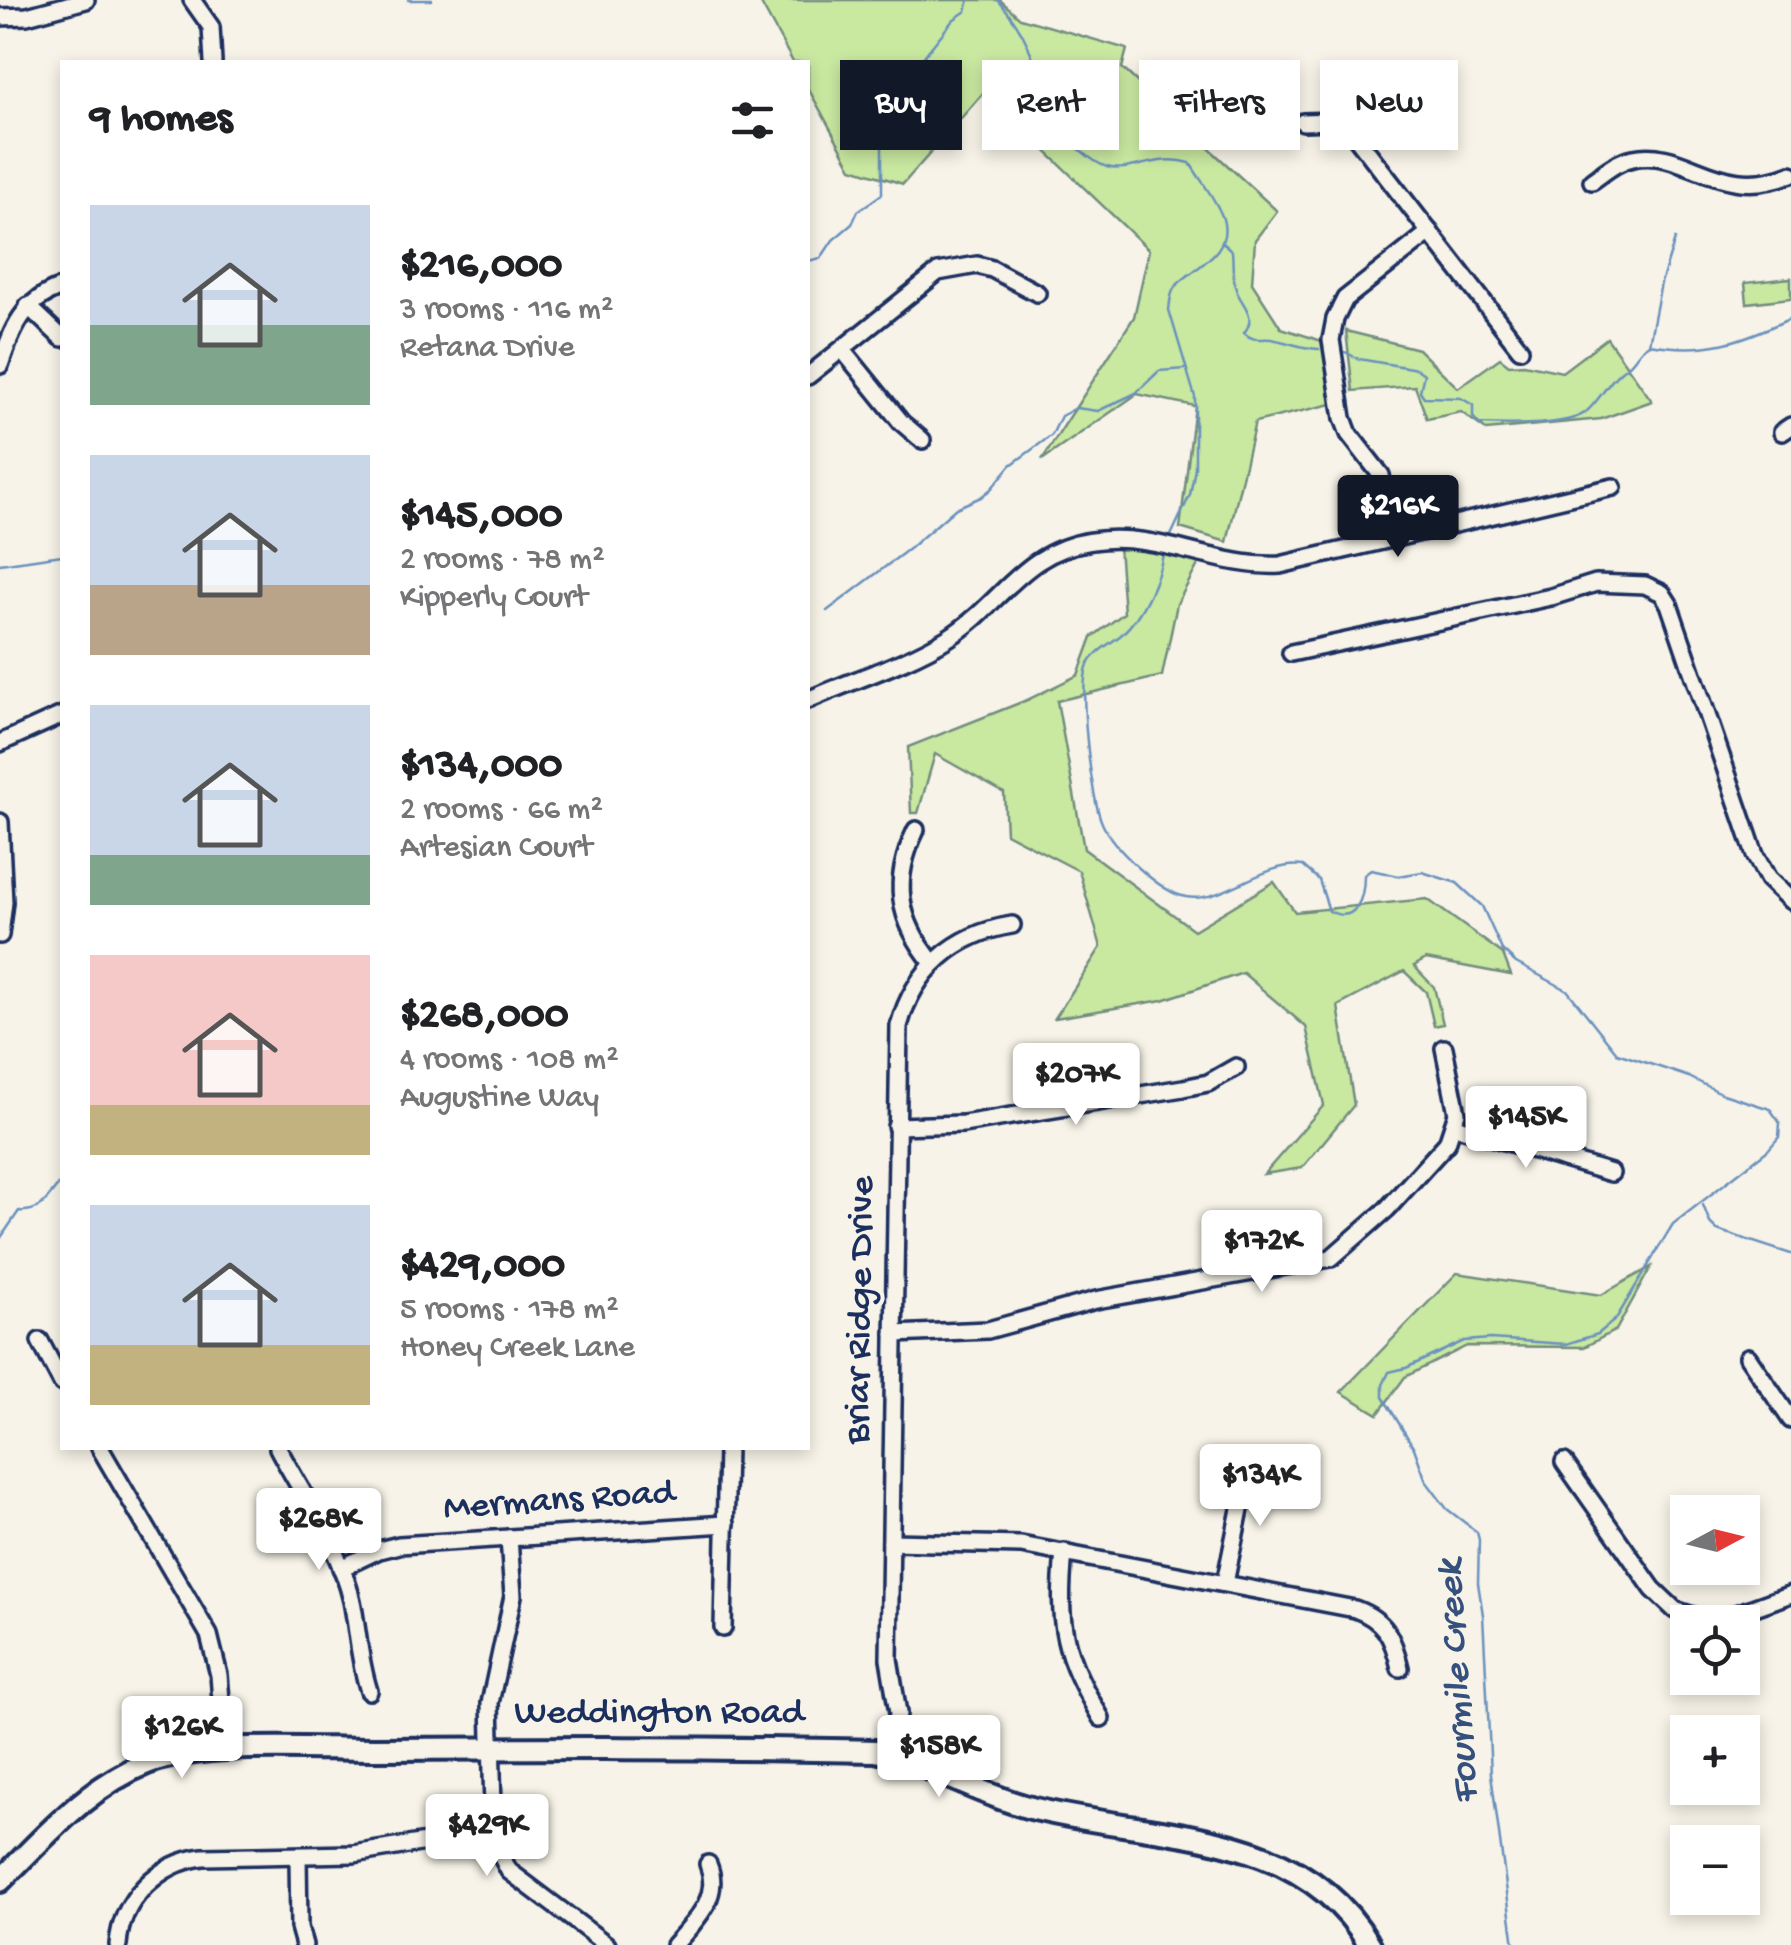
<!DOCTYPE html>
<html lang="en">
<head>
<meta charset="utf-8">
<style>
  body { margin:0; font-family:"Gochi Hand",sans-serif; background:#f6f6f6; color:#202124; height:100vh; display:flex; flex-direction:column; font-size:38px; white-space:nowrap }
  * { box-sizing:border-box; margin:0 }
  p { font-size:32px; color:#757577 }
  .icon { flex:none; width:55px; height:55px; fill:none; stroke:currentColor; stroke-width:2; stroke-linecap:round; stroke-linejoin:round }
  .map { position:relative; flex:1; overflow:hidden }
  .side { position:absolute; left:60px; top:60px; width:750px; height:1390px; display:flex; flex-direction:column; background:#fff; border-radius:0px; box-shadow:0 5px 15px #0003 }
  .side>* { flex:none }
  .top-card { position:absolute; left:840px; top:60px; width:800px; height:90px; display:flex; gap:20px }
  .needle { width:65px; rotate:83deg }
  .fabs { position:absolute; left:1670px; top:1495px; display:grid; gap:20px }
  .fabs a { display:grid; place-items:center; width:90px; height:90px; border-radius:0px; background:#fff; box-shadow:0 5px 15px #0003; font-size:50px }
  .price { position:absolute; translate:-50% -85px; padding:0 22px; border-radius:10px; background:#fff; color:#222; font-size:32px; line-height:65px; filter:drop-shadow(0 2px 5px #0008) }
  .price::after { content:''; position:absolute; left:50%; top:60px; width:30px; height:22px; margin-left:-15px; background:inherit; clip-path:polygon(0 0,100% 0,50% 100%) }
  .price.on { background:#111827; color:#fff }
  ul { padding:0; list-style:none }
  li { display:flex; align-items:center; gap:30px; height:250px; padding:0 30px }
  li span { display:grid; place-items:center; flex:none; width:280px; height:200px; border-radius:0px; color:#555 }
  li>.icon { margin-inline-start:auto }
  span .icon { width:120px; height:120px; fill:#fffc; stroke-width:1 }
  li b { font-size:42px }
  h2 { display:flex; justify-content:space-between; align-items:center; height:120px; padding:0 30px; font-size:42px }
  .pill { padding:0 35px; border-radius:0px; background:#fff; box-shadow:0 5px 15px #0003; font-size:35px; line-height:90px }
  .pill.on { background:#111827; color:#fff }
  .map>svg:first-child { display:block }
  .green { fill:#c9e8a0; stroke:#728c7f; stroke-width:2.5 }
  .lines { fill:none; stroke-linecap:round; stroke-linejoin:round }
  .stream { stroke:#6b91be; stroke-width:2.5 }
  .minor-casing { stroke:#1b2f5e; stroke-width:22 }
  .major-casing { stroke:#1b2f5e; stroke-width:28 }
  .minor { stroke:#f7f3e8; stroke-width:15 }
  .major { stroke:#f7f3e8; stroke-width:20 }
  .labels { text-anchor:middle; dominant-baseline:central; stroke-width:8; stroke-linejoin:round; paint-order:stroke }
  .street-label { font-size:38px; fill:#1b2f5e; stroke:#f7f3e8 }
  .water-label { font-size:40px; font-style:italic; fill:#36507e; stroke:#f7f3e8 }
</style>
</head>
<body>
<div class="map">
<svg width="1791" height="1945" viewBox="0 0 1791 1945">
  <rect width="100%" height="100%" fill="#f7f3e8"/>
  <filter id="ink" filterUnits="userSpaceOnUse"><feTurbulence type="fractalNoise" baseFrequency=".01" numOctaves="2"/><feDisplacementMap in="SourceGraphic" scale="20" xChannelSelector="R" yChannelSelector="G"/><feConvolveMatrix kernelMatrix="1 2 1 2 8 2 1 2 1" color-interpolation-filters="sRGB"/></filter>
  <g filter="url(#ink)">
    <g class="green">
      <path d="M759,0H1000L1020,18L1127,49L1122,68L1277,211L1255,240L1252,283L1281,328L1322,341L1332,404L1255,422L1227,542L1180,528L1195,406L1137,394L1042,460L1134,317L1149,250L984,92L903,184L852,168L808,88V62H793Z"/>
      <path d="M1791,278V298L1747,303L1745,283Z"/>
      <path d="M1346,331L1418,349L1458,388L1500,358L1509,365L1524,364L1562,372L1607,338L1652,401L1601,419L1486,430L1461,412L1427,419L1415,386L1353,391Z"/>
      <path d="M1119,546L1148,547L1201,559L1177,604L1162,676L1057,701L1084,849L1194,930L1274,882L1295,912L1427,899L1503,954L1511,975L1426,959L1414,966L1434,987L1443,1024L1434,1026L1426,992L1404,971L1338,1006L1354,1105L1302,1168L1264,1174L1324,1105L1306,1027L1243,973L1163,1000L1055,1018L1101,947L1079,871L1006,833L1004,793L935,754L918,813H911L908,747L1027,700L1078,675L1092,637L1124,613Z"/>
      <path d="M1651,1267L1616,1330L1584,1347L1467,1346L1405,1377L1378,1414L1341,1392L1457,1273L1601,1295Z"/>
    </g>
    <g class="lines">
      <g class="stream">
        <path d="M408,0H432"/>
        <path d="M998,0C1013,17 1026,37 1033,59C1046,104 1033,113 1075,146C1085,153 1095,164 1107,167C1129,174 1158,153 1190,163C1200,180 1217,200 1223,219C1233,254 1193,267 1175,287C1170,294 1170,302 1169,310L1195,397V468L1190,495L1168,542"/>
        <path d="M1223,243L1232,251C1233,262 1232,275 1235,286C1239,304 1259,314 1244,333C1256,344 1262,336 1276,340C1291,343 1302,348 1319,349"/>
        <path d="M808,261L821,258L833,240L852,224L858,211L882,194V139L888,113L919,83L921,60L953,20L966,11L969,0"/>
        <path d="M1649,344C1706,354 1740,342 1791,318"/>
        <path d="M1345,352L1359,359L1417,369L1424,374L1420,391L1424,397L1461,398L1473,405V417L1479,424C1504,425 1568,427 1586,412C1603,397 1608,379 1628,366C1637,359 1638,350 1649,344L1661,283L1675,239"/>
        <path d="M1163,554C1159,579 1142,616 1122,634C1112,643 1095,651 1088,664C1078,688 1091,798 1102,823C1112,847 1161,893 1186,897C1223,904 1263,861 1303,866L1319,880L1329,911C1357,925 1364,897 1364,875L1371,870L1399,876L1422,872L1457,883L1482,906L1502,950L1516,963L1567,990L1617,1053L1689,1077L1723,1094L1770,1109L1780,1123L1779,1137L1768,1150L1673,1224L1616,1319L1598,1334L1566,1344L1490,1339L1464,1341L1406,1368L1389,1372L1383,1385V1397L1414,1448L1426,1481L1447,1509L1477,1532L1479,1540L1478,1583L1483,1615L1491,1774L1514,1945"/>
        <path d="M0,564L62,555"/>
        <path d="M827,611L910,548L956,508L981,497L991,489L1011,465L1052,435L1061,416L1076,408L1098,411L1136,393L1159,371L1185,369"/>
        <path d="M1703,1205L1710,1223L1717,1230L1791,1254"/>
        <path d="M0,1239L19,1211C44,1213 48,1195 62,1181"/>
      </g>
      <g class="minor-casing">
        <g id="minor">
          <path d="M192,0L211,27L213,62"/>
          <path d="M0,17L27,16L86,0"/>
          <path d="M1303,122L1333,121L1356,137L1520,349"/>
          <path d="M1592,181C1605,172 1617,161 1633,158C1688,147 1718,203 1791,174"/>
          <path d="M28,306L62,338"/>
          <path d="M842,349L901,422L922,440"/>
          <path d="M0,365C13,328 23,300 62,287"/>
          <path d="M808,376L938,272L977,265L992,269L1037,293"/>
          <path d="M1782,432L1791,426"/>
          <path d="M1393,538L1381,475L1349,434L1343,418L1331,340L1335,319L1345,299L1430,232"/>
          <path d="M1291,653L1551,597L1596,583L1645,585L1662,593L1669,604L1755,855L1768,879L1791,901"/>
          <path d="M808,700C853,680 906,664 948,638C1002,604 1022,551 1092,541C1158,531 1215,568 1280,565L1613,487"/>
          <path d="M0,743L62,715"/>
          <path d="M0,822L4,902L0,935"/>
          <path d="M916,830C891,881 898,921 933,963"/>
          <path d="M896,1126L963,1124L1183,1088L1208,1083L1236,1067"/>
          <path d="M1454,1126L1611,1173"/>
          <path d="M894,1334L988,1330L1096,1300L1331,1258L1387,1209L1447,1143L1457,1113L1444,1048"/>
          <path d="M40,1341L62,1383"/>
          <path d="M1748,1357L1791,1420"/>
          <path d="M100,1448L209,1635L219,1675L225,1751"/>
          <path d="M278,1448C302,1494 341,1550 352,1601C358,1631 359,1661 369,1691"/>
          <path d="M1564,1462L1653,1589L1675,1610L1702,1619L1727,1617L1791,1594"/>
          <path d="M509,1538L513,1596L490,1703L494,1842L509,1871L607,1945"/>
          <path d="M891,1542L1021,1545L1355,1609C1385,1620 1393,1637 1400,1668"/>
          <path d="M1064,1552C1057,1626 1063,1653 1101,1718"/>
          <path d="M341,1568L379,1550L399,1545L726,1524"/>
          <path d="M1225,1583L1249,1465"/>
          <path d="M723,1628L727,1448"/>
          <path d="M894,1755L898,1713L889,1659L899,1026C914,970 955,934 1012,925"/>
          <path d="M298,1858L299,1927L304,1945"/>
          <path d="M118,1945C121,1900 158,1863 203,1857L354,1854L492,1831"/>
          <path d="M674,1945C695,1921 722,1897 708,1864"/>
        </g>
      </g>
      <g class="major-casing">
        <path id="major" d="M0,1881C45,1837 87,1787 147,1763C203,1741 312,1749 374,1749C541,1748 709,1747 876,1751C928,1763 975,1793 1027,1807C1147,1839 1298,1822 1370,1945"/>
      </g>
      <use href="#minor" class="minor"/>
      <use href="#major" class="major"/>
    </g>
  </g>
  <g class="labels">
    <g class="street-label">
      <text transform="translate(862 1310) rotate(-89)">Briar Ridge Drive</text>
      <text transform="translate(559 1502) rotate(-4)">Mermans Road</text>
      <text x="659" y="1714">Weddington Road</text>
    </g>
    <g class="water-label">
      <text transform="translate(1460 1682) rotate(-94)">Fourmile Creek</text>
    </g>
  </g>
</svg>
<div class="fabs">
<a><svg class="needle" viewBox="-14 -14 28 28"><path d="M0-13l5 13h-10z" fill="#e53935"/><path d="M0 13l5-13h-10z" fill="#757577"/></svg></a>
<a><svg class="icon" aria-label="locate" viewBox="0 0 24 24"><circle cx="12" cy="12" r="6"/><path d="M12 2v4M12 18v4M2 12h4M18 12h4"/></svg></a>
<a>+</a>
<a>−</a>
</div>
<b class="price on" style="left:1398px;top:560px">$216K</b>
<b class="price" style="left:1076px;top:1128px">$207K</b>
<b class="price" style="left:1526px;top:1171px">$145K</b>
<b class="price" style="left:1262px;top:1295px">$172K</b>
<b class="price" style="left:1260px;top:1529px">$134K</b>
<b class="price" style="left:319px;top:1573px">$268K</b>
<b class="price" style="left:182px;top:1781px">$126K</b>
<b class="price" style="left:939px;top:1800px">$158K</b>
<b class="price" style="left:487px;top:1879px">$429K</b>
<div class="top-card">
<a class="pill on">Buy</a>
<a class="pill">Rent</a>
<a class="pill">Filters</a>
<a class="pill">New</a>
</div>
<section class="side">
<h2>9 homes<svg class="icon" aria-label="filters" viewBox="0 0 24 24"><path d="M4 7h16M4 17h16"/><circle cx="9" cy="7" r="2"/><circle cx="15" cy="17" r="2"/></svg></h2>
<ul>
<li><span style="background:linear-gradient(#c9d6e8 60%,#7fa58c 0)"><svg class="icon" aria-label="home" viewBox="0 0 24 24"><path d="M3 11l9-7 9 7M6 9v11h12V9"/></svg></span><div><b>$216,000</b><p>3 rooms · 116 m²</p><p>Retana Drive</p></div></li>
<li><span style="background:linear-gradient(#c9d6e8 65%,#b9a48a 0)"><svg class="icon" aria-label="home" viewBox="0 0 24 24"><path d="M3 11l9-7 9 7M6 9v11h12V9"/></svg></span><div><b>$145,000</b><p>2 rooms · 78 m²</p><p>Kipperly Court</p></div></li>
<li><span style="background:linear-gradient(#c9d6e8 75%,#7fa58c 0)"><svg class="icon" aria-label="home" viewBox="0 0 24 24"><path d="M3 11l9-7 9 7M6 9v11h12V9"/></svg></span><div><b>$134,000</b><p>2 rooms · 66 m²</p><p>Artesian Court</p></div></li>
<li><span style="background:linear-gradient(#f6c9c9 75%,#c2b280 0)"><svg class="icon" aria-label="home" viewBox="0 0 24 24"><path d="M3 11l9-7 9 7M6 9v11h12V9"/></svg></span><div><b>$268,000</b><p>4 rooms · 108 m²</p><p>Augustine Way</p></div></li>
<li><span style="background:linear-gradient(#c9d6e8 70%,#c2b280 0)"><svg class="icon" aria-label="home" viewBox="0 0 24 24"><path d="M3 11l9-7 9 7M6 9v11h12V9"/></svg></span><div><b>$429,000</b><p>5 rooms · 178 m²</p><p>Honey Creek Lane</p></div></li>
</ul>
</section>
</div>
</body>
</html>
